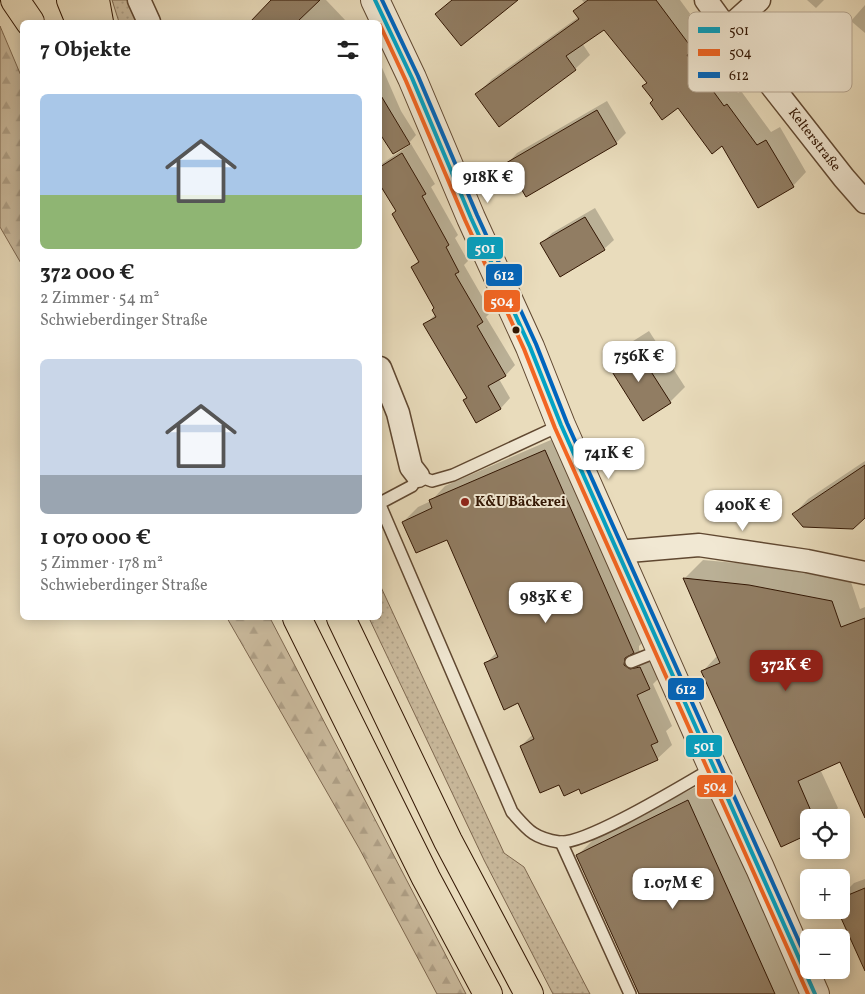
<!DOCTYPE html>
<html lang="de">
<head>
<meta charset="utf-8">
<style>
  body { margin:0; font-family:Vollkorn,serif; background:#f6f6f6; color:#222; height:100vh; display:flex; flex-direction:column; font-size:19px; white-space:nowrap }
  * { box-sizing:border-box; margin:0 }
  p { font-size:16px; color:#767676 }
  .icon { flex:none; width:28px; height:28px; fill:none; stroke:currentColor; stroke-width:2; stroke-linecap:round; stroke-linejoin:round }
  .map { position:relative; flex:1; overflow:hidden }
  .details { position:absolute; left:20px; top:20px; width:362px; height:600px; display:flex; flex-direction:column; background:#fff; border-radius:8px; box-shadow:0 2px 12px #0003 }
  .details>* { flex:none }
  .buttons { position:absolute; left:800px; top:809px; display:grid; gap:10px }
  .buttons a { display:grid; place-items:center; width:50px; height:50px; border-radius:8px; background:#fff; box-shadow:0 2px 12px #0003; font-size:25px }
  .price { position:absolute; translate:-50% -42px; padding:0 11px; border-radius:10px; background:#fff; color:#222; font-size:16px; line-height:32px; filter:drop-shadow(0 1px 2px #0008) }
  .price::after { content:''; position:absolute; left:50%; top:30px; width:15px; height:11px; margin-left:-8px; background:inherit; clip-path:polygon(0 0,100% 0,50% 100%) }
  .price.current { background:#8f2418; color:#fff }
  ul { padding:0; list-style:none }
  li { display:grid; align-content:center; gap:10px; height:265px; padding:0 20px }
  li span { display:grid; place-items:center; height:155px; border-radius:8px; color:#555 }
  li>.icon { margin-inline-start:auto }
  span .icon { width:90px; height:90px; fill:#fffc; stroke-width:1 }
  li b { font-size:21px }
  h2 { display:flex; justify-content:space-between; align-items:center; height:60px; padding:0 20px; font-size:21px }
  .map>svg:first-child { display:block }
  .grass { fill:url(#grass-dots); stroke:#7e6850 }
  .forest { fill:url(#forest-firs); stroke:#7e6850 }
  .shadow { fill:#0003 }
  .building { fill:#917d63; stroke:#321603 }
  .lines { fill:none; stroke-linecap:round; stroke-linejoin:round }
  .service-casing { stroke:#604831; stroke-width:14 }
  .minor-casing { stroke:#604831; stroke-width:25 }
  .tertiary-casing { stroke:#604831; stroke-width:30 }
  .trunk-casing { stroke:#321603; stroke-width:30 }
  .motorway-casing { stroke:#321603; stroke-width:30 }
  .service { stroke:#f1e8d3; stroke-width:11 }
  .minor { stroke:#f1e8d3; stroke-width:22 }
  .tertiary { stroke:#f1e8d3; stroke-width:28 }
  .trunk { stroke:#e9dcbc; stroke-width:28 }
  .motorway { stroke:#e9dcbc; stroke-width:28 }
  .bus-1-casing { stroke:#f1e8d3; stroke-width:8 }
  .bus-2-casing { stroke:#f1e8d3; stroke-width:8 }
  .bus-3-casing { stroke:#f1e8d3; stroke-width:8 }
  .bus-1 { stroke:#02a2c4; stroke-width:4 }
  .bus-2 { stroke:#f26522; stroke-width:4 }
  .bus-3 { stroke:#0065bd; stroke-width:4 }
  .bus-dot { fill:#321603; stroke:#f1e8d3; stroke-width:2 }
  .poi-dot { fill:#8f2418; stroke:#f1e8d3; stroke-width:2 }
  .labels { text-anchor:middle; dominant-baseline:central; stroke-width:4; stroke-linejoin:round; paint-order:stroke }
  .street-label { font-size:14px; fill:#321603; stroke:#f1e8d3 }
  .poi-label { font-size:14px; font-weight:bold; fill:#321603; stroke:#f1e8d3; text-anchor:start }
  .key { fill:#f1e8d3; stroke:#b8a995; stroke-width:1 }
  .key-label { font-size:14px; fill:#321603 }
  .line-badge { stroke:#f1e8d3; stroke-width:2 }
  .badge-label { font-size:14px; text-anchor:middle; font-weight:bold; fill:#fff }
</style>
</head>
<body>
<div class="map">
<svg width="865" height="994" viewBox="0 0 865 994">
  <defs>
    <pattern id="grass-dots" width="8" height="8" patternUnits="userSpaceOnUse" patternTransform="scale(1.25)"><rect width="8" height="8" fill="#caba9d"/><path d="M2 2h.1M6 6h.1" fill="none" stroke="#ae9f86" stroke-width="1.8" stroke-linecap="round"/></pattern>
    <pattern id="forest-firs" width="22" height="20" patternUnits="userSpaceOnUse" patternTransform="scale(1.25)"><rect width="22" height="20" fill="#caba9d"/><path d="M5 1l3.5 6h-7zM16 11l3.5 6h-7z" fill="#ae9f86"/></pattern>
  </defs>
  <rect width="100%" height="100%" fill="#e9dcbc"/>
  <filter id="stains"><feTurbulence type="fractalNoise" baseFrequency=".004" numOctaves="4"/><feColorMatrix values="0 0 0 0 .2 0 0 0 0 .09 0 0 0 0 .02 0 0 0 .5 -.17"/></filter>
  <radialGradient id="worn" r=".72"><stop offset=".6" stop-color="#630" stop-opacity="0"/><stop offset="1" stop-color="#630" stop-opacity=".3"/></radialGradient>
  <g class="grass">
    <path d="M112,0H130L139,22H119Z"/>
    <path d="M380,585L504,853L524,867L590,994H553L484,860L369,618H380Z"/>
  </g>
  <g class="forest">
    <path d="M0,26L22,78V265L0,227Z"/>
    <path d="M227,618H270L466,994H437L359,848Z"/>
  </g>
  <g class="shadow">
    <path d="M273,0H326L347,22H255L253,21Z"/>
    <path d="M582,0H680L707,37L702,42L738,93L741,91L771,132L780,127L806,172L793,186L722,144L679,106L655,100L644,86L648,82Z"/>
    <path d="M807,0H824L816,8Z"/>
    <path d="M865,5V33L851,21Z"/>
    <path d="M580,16L582,43L590,55L575,69L477,94L492,79Z"/>
    <path d="M380,63L401,111L416,135L409,143L393,153L380,132Z"/>
    <path d="M607,101L626,133L616,143L508,163L517,153Z"/>
    <path d="M411,144L435,184L431,187L458,235L455,238L468,261L464,265L491,312L486,317L515,365L506,375L499,379L510,398L501,408L477,421L468,397L425,324L436,314L435,308L412,267L419,260L397,210L380,183V165Z"/>
    <path d="M595,208L614,240L604,249L542,243L552,233Z"/>
    <path d="M649,331L685,387L670,402L608,363L622,348Z"/>
    <path d="M560,436L648,637L639,646V650L664,673L653,684L672,726L666,731L672,745L657,759L580,788L560,783L521,746L533,734L519,702L485,664L497,652L447,538L403,522L418,507L431,501L445,486Z"/>
    <path d="M865,461V517L794,514L808,499Z"/>
    <path d="M703,560L769,566L851,582L860,609L865,607V815L840,760L820,769L838,808L828,818H809L703,671L718,655L684,579Z"/>
    <path d="M708,781L802,994H640L578,855L597,836Z"/>
    <path d="M865,879V968L839,910H841V896L854,883Z"/>
  </g>
  <g class="building">
    <path d="M271,0H320L297,22H250Z"/>
    <path d="M452,0H518L461,46L435,14Z"/>
    <path d="M588,0H656L694,51L687,55L724,106L727,104L757,145L766,140L794,187L758,208L722,146L712,154L678,108L662,120L650,103L653,100L642,86L647,83L604,30L566,56L576,70L499,127L475,94L579,19L573,11Z"/>
    <path d="M380,94L410,144L393,154L380,134Z"/>
    <path d="M597,110L617,144L526,197L506,163Z"/>
    <path d="M402,153L426,194L422,196L449,245L446,247L459,272L455,274L483,322L477,326L506,376L488,386L501,409L476,423L463,400L467,398L423,324L436,317L432,310L434,308L411,267L419,262L392,214L396,211L380,185V167Z"/>
    <path d="M585,217L605,250L560,277L540,243Z"/>
    <path d="M634,345L671,403L643,421L606,362Z"/>
    <path d="M545,450L634,653L625,658L624,665L630,669L640,667L650,689L637,695L658,742L651,745L658,760L581,794L579,789L564,796L559,785L540,793L520,746L534,739L518,703L504,710L484,663L498,657L447,540L416,553L402,522L432,508L429,500Z"/>
    <path d="M865,465V518L853,529L803,527L792,514Z"/>
    <path d="M683,578L749,585L832,601L841,627L865,618V818L840,762L798,781L814,818H809V834L781,847L701,671L720,663Z"/>
    <path d="M688,800L775,994H639L576,855Z"/>
    <path d="M865,888V971L841,918V898Z"/>
  </g>
  <g class="lines">
    <g class="service-casing">
      <g id="service">
        <path d="M380,503L412,486L418,476L432,481L453,475L561,425"/>
        <path d="M380,505L512,812C528,830 533,838 559,842C586,845 685,784 713,768"/>
        <path d="M631,662L661,650"/>
        <path d="M561,842L630,994"/>
      </g>
    </g>
    <g class="minor-casing">
      <g id="minor">
        <path d="M139,0L149,22"/>
        <path d="M706,0L727,29L844,178L865,202"/>
        <path d="M727,29L759,0"/>
        <path d="M380,368L398,413L411,467L418,476"/>
        <path d="M617,552L699,545L807,561L865,573"/>
      </g>
    </g>
    <g class="tertiary-casing">
      <path id="tertiary" d="M375,0L412,78L471,218L530,347L561,425L713,768L760,868L815,994"/>
    </g>
    <g class="trunk-casing">
      <g id="trunk">
        <path d="M71,0L80,22"/>
        <path d="M297,618L426,878L488,994"/>
        <path d="M341,618L448,841L529,994"/>
      </g>
    </g>
    <g class="motorway-casing">
      <g id="motorway">
        <path d="M15,0L30,22"/>
        <path d="M95,0L99,22"/>
      </g>
    </g>
    <use href="#service" class="service"/>
    <use href="#minor" class="minor"/>
    <use href="#tertiary" class="tertiary"/>
    <use href="#trunk" class="trunk"/>
    <use href="#motorway" class="motorway"/>
    <g class="bus-1-casing">
      <path id="bus-1" d="M375,0L412,78L471,218L530,347L561,425L815,994"/>
    </g>
    <g class="bus-2-casing">
      <path id="bus-2" d="M380,25L406,81L465,220L524,349L555,428L808,994"/>
    </g>
    <g class="bus-3-casing">
      <path id="bus-3" d="M382,0L418,76L477,215L536,344L567,423L809,964"/>
    </g>
    <use href="#bus-1" class="bus-1"/>
    <use href="#bus-2" class="bus-2"/>
    <use href="#bus-3" class="bus-3"/>
  </g>
  <circle class="bus-dot" cx="516" cy="330" r="4.5"/>
  <circle class="poi-dot" cx="465" cy="502" r="5"/>
  <g class="labels">
    <g class="street-label">
      <text transform="translate(814 140) rotate(52)">Kelterstraße</text>
    </g>
    <g class="poi-label">
      <text x="475" y="502">K&amp;U Bäckerei</text>
    </g>
  </g>
  <rect x="688" y="12" width="164" height="80" rx="8" class="key"/>
  <rect x="698" y="27" width="22" height="6" fill="#02a2c4"/>
  <rect x="698" y="49" width="22" height="7" fill="#f26522"/>
  <rect x="698" y="72" width="22" height="6" fill="#0065bd"/>
  <g class="key-label">
    <text x="729" y="35">501</text>
    <text x="729" y="57">504</text>
    <text x="729" y="80">612</text>
  </g>
  <g class="line-badge">
    <rect x="466" y="236" width="38" height="24" rx="5" fill="#02a2c4"/>
    <rect x="485" y="263" width="38" height="24" rx="5" fill="#0065bd"/>
    <rect x="483" y="289" width="38" height="24" rx="5" fill="#f26522"/>
    <rect x="667" y="677" width="38" height="24" rx="5" fill="#0065bd"/>
    <rect x="685" y="734" width="38" height="24" rx="5" fill="#02a2c4"/>
    <rect x="696" y="774" width="38" height="24" rx="5" fill="#f26522"/>
  </g>
  <g class="badge-label">
    <text x="485" y="253">501</text>
    <text x="504" y="280">612</text>
    <text x="502" y="306">504</text>
    <text x="686" y="694">612</text>
    <text x="704" y="751">501</text>
    <text x="715" y="791">504</text>
  </g>
  <rect width="100%" height="100%" filter="url(#stains)"/>
  <rect width="100%" height="100%" fill="url(#worn)"/>
</svg>
<div class="buttons">
<a><svg class="icon" aria-label="locate" viewBox="0 0 24 24"><circle cx="12" cy="12" r="6"/><path d="M12 2v4M12 18v4M2 12h4M18 12h4"/></svg></a>
<a>+</a>
<a>−</a>
</div>
<b class="price" style="left:488px;top:204px">918K €</b>
<b class="price" style="left:639px;top:383px">756K €</b>
<b class="price" style="left:609px;top:480px">741K €</b>
<b class="price" style="left:743px;top:532px">400K €</b>
<b class="price" style="left:546px;top:624px">983K €</b>
<b class="price current" style="left:786px;top:692px">372K €</b>
<b class="price" style="left:673px;top:910px">1.07M €</b>
<section class="details">
<h2>7 Objekte<svg class="icon" aria-label="filters" viewBox="0 0 24 24"><path d="M4 7h16M4 17h16"/><circle cx="9" cy="7" r="2"/><circle cx="15" cy="17" r="2"/></svg></h2>
<ul>
<li><span style="background:linear-gradient(#a9c7e8 65%,#8fb573 0)"><svg class="icon" aria-label="home" viewBox="0 0 24 24"><path d="M3 11l9-7 9 7M6 9v11h12V9"/></svg></span><div><b>372 000 €</b><p>2 Zimmer · 54 m²</p><p>Schwieberdinger Straße</p></div></li>
<li><span style="background:linear-gradient(#c9d6e8 75%,#9aa5b1 0)"><svg class="icon" aria-label="home" viewBox="0 0 24 24"><path d="M3 11l9-7 9 7M6 9v11h12V9"/></svg></span><div><b>1 070 000 €</b><p>5 Zimmer · 178 m²</p><p>Schwieberdinger Straße</p></div></li>
</ul>
</section>
</div>
</body>
</html>
